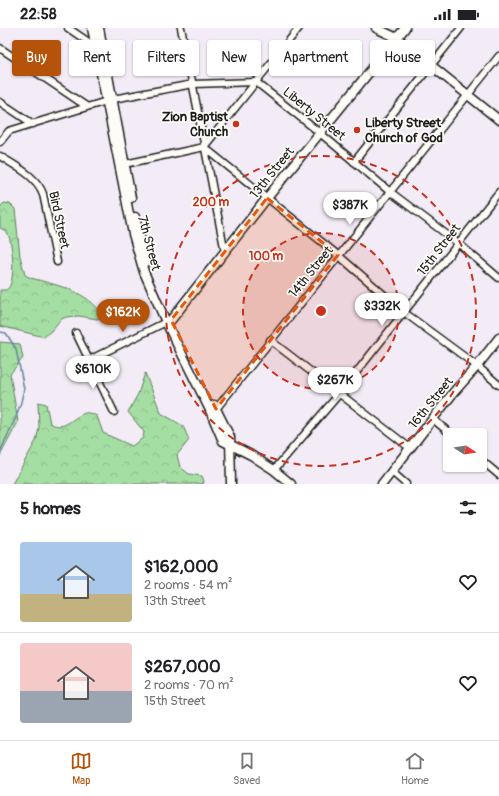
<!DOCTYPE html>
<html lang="en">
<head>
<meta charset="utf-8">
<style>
  body { margin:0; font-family:Pangolin,sans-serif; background:#f6f6f6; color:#202124; height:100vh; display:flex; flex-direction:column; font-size:15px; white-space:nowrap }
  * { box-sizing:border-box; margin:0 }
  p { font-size:13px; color:#757577 }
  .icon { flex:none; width:22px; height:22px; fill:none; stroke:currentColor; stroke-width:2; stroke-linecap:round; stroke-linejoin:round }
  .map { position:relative; height:456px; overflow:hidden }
  .side { display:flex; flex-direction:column; background:#fff; flex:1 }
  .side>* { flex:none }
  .hud { position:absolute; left:12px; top:12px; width:475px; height:36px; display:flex; gap:8px }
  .needle { width:26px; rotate:102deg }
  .tools { position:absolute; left:443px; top:400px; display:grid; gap:8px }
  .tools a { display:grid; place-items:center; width:44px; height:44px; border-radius:4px; background:#fff; box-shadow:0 1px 3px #0004; font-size:20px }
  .price { position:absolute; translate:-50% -34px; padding:0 9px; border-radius:14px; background:#fff; color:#222; font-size:13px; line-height:26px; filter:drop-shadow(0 1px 2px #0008) }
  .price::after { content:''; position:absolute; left:50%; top:24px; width:12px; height:9px; margin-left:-6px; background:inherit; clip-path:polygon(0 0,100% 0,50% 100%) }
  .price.selected { background:#b45309; color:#fff }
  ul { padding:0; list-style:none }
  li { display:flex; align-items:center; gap:12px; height:100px; padding:0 20px }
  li+li { border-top:1px solid #e0e0e0 }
  li span { display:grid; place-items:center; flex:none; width:112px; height:80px; border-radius:4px; color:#555 }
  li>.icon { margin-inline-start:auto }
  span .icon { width:48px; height:48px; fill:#fffc; stroke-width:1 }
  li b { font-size:17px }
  h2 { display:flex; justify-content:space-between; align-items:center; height:48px; padding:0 20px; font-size:17px }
  .tag { padding:0 14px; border-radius:4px; background:#fff; box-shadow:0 1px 3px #0004; font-size:14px; line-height:36px }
  .tag.selected { background:#b45309; color:#fff }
  .status { display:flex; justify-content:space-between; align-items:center; height:28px; padding:0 20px; background:#fff; direction:ltr }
  .status svg { height:11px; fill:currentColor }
  .dock { display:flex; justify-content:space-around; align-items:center; height:56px; border-top:1px solid #e0e0e0; background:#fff; font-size:11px; color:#757577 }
  .dock a { display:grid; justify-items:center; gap:2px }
  .dock .selected { color:#b45309 }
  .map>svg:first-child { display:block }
  .forest { fill:url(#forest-crowns); stroke:#607d60 }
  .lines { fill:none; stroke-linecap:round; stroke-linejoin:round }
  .stream { stroke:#66849e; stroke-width:1.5 }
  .street-casing { stroke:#1c1c1c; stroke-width:9 }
  .secondary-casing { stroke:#1c1c1c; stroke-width:11 }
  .street { stroke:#fdfcf7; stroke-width:6 }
  .secondary { stroke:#fdfcf7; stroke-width:8 }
  .marked { fill:#e8590c; fill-opacity:0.2; stroke:#e8590c; stroke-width:3; stroke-dasharray:8 5; stroke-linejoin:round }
  .ring { fill:none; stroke:#c8321e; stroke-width:2; stroke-dasharray:7 5 }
  .poi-dot { fill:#c8321e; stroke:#fdfcf7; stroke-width:1.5 }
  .labels { text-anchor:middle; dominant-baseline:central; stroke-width:3.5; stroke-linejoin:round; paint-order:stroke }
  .street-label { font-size:13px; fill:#1c1c1c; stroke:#fdfcf7 }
  .poi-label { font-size:13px; font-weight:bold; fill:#1c1c1c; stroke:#fdfcf7; text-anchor:end }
  .centre { fill:#c8321e; stroke:#fdfcf7; stroke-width:2 }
  .ring-label { font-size:12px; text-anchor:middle; font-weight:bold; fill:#c8321e; stroke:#fdfcf7; stroke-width:3.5; stroke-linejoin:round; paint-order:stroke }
</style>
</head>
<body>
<div class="status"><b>22:58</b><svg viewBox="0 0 49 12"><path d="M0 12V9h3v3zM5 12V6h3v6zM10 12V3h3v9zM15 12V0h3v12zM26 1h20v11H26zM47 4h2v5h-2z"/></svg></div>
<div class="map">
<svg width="499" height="456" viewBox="0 0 499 456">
  <defs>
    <pattern id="forest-crowns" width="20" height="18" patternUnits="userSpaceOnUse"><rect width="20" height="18" fill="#a5dea3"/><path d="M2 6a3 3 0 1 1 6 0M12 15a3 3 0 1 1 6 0" fill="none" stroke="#8dbe8c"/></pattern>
  </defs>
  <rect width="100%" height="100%" fill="#f3ecf7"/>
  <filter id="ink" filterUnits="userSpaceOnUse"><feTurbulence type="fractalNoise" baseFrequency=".025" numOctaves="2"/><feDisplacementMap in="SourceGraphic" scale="8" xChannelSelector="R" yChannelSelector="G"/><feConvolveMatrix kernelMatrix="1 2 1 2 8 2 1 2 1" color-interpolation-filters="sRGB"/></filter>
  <g filter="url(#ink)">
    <g class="forest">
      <path d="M4,175L10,176L15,181L20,228L25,247L31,250C56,257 89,263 103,288L97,291L79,288L66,289L60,292L52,302L44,309L0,298V262H6C7,261 10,259 10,257C15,248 13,211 6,203C4,202 2,201 0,200V179Z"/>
      <path d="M0,314L20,316L23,330L10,346L18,394L0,428Z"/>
      <path d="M145,345L161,385L183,398L189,412L177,427L180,439L189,446L202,448L204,453L203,456H12L36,413L39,400L38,374L46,376L50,395C65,404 72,389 85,385C89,384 94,387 97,388L103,405L132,418L143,410L144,404L128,384L138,366Z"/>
    </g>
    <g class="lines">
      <path class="stream" d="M0,304L6,305L16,321L24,361L21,374L16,389L0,424"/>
      <g class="street-casing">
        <g id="street">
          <path d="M68,0L96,19"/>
          <path d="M181,0C197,74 210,149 225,224"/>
          <path d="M0,20L86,78"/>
          <path d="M0,74L33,96"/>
          <path d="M0,114L9,103L113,71L193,56L256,54L320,105L389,163L458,215L499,250"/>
          <path d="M204,119L338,227L405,285L477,338L499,357"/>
          <path d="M204,119L299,0"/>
          <path d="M0,128C15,138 37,148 43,166L57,234"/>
          <path d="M354,134L461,0"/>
          <path d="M125,136L204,119"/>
          <path d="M76,305L114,384"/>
          <path d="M270,312L410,420"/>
          <path d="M89,332L166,294"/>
          <path d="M216,381L499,28"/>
          <path d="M433,391L452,407"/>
          <path d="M480,431L499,447"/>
          <path d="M274,442L340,365L499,164"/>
          <path d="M392,444L406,456"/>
        </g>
      </g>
      <g class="secondary-casing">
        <g id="secondary">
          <path d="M92,0L133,206L144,244L166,294L209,380L223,413L251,427L274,442L291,456"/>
          <path d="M99,0L131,170"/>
          <path d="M376,0L397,10L499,92"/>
          <path d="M135,189L146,234"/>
          <path d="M166,294L171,292L267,170L405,0"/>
          <path d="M214,377L230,409L231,456"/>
          <path d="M382,456L453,365L477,338L499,310"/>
        </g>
      </g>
      <use href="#street" class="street"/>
      <use href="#secondary" class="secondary"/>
    </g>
  </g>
  <path class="marked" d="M267,170L338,227L216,381L171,292Z"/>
  <circle cx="321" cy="283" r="78" fill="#c8321e" fill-opacity=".12"/>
  <g class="ring">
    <circle cx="321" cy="283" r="78"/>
    <circle cx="321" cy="283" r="155"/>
  </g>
  <g class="poi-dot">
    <circle cx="236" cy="96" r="4"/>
    <circle cx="357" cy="102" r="4"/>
  </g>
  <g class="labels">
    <g class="street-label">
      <text transform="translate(314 86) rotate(39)">Liberty Street</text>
      <text transform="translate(272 145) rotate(-51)">13th Street</text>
      <text transform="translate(59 192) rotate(78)">Bird Street</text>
      <text transform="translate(149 215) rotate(75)">7th Street</text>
      <text transform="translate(439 222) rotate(-52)">15th Street</text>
      <text transform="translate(311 244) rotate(-51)">14th Street</text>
      <text transform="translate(431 375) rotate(-51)">16th Street</text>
    </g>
    <g class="poi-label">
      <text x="228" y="89">Zion Baptist<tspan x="228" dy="15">Church</tspan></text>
      <text x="365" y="95" text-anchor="start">Liberty Street<tspan x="365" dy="15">Church of God</tspan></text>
    </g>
  </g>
  <circle cx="321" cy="283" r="6" class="centre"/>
  <g class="ring-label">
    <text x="211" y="178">200 m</text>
    <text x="266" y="232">100 m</text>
  </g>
</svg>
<div class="tools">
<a><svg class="needle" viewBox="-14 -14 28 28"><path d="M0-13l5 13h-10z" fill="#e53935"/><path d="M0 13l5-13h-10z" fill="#757577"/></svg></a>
</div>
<b class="price" style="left:350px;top:198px">$387K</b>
<b class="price" style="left:382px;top:299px">$332K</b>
<b class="price selected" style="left:123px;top:305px">$162K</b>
<b class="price" style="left:93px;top:362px">$610K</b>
<b class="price" style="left:335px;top:373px">$267K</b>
<div class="hud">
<a class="tag selected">Buy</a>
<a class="tag">Rent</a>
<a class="tag">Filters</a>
<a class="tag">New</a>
<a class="tag">Apartment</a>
<a class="tag">House</a>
</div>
</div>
<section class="side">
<h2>5 homes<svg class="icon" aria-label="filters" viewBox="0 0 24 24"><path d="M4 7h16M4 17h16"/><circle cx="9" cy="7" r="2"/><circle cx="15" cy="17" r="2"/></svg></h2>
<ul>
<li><span style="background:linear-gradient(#a9c7e8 65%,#c2b280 0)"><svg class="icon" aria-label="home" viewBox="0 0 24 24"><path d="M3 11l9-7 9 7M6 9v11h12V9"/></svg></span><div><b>$162,000</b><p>2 rooms · 54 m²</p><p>13th Street</p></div><svg class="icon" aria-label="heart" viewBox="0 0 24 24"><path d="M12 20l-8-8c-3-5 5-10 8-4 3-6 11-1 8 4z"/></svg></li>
<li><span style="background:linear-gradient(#f6c9c9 60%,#9aa5b1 0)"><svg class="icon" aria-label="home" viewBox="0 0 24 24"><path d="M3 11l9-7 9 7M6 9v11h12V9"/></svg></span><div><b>$267,000</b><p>2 rooms · 70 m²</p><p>15th Street</p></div><svg class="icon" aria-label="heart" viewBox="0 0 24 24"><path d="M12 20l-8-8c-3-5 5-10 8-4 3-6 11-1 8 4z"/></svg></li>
</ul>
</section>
<nav class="dock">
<a class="selected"><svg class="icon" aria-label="map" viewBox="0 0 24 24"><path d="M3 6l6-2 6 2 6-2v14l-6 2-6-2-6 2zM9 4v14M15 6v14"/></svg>Map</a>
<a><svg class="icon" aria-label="saved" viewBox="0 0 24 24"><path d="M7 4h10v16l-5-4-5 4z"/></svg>Saved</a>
<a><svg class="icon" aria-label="home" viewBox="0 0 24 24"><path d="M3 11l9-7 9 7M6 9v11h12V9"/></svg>Home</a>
</nav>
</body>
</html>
